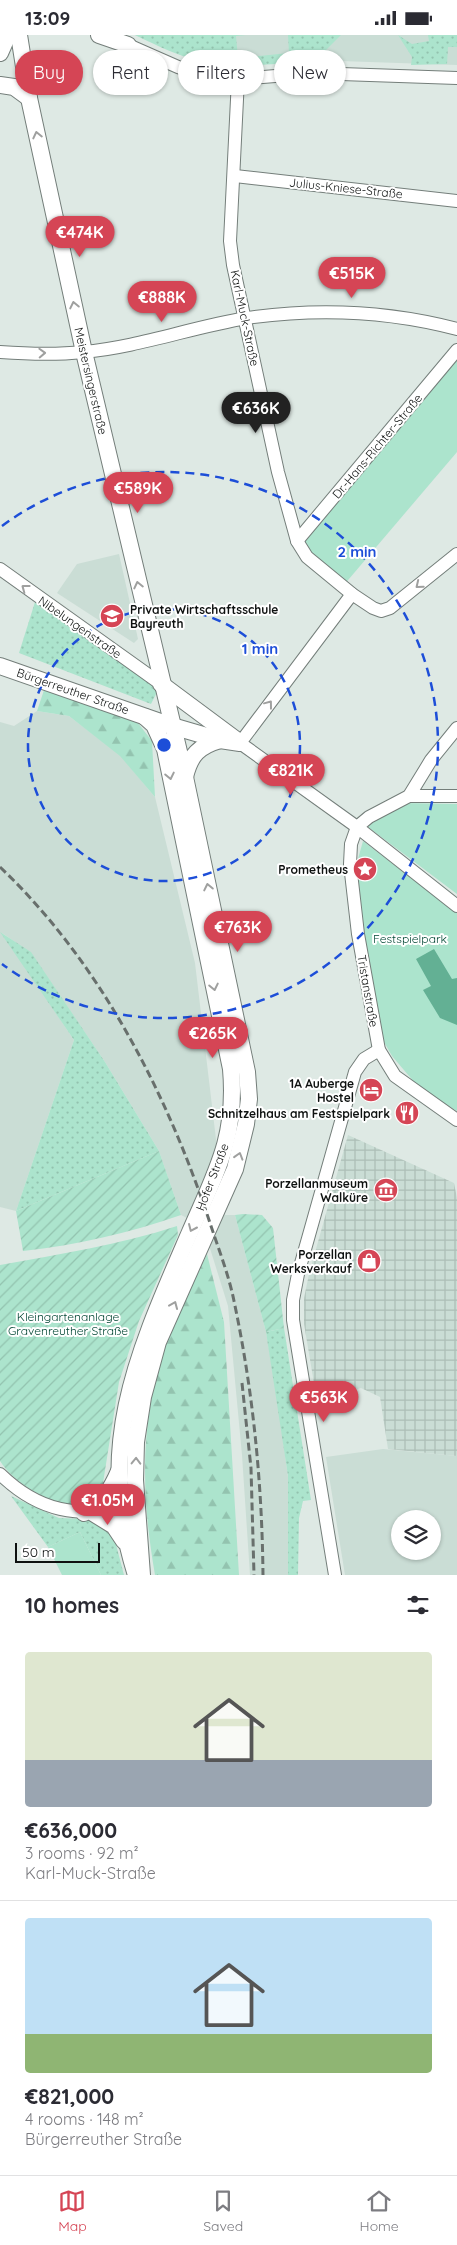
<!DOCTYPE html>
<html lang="en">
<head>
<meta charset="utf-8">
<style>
  body { margin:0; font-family:Quicksand,sans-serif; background:#f2f2f3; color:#2b2b33; height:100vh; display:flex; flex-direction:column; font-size:19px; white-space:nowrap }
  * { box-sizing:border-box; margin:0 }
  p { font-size:16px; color:#7c7c81 }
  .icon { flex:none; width:28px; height:28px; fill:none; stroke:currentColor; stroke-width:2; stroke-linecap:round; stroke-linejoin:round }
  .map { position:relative; height:1540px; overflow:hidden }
  .sheet { display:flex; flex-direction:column; background:#fff; flex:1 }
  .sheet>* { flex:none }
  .hud { position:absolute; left:15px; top:15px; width:428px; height:45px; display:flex; gap:10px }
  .buttons { position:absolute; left:391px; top:1475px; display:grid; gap:10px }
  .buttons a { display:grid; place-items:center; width:50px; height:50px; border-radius:50%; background:#fff; box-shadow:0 1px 4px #0004; font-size:25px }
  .scale { position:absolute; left:15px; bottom:12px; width:85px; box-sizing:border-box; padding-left:5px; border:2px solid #0e1110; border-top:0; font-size:14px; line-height:18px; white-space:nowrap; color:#0e1110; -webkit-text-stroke:4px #fff; paint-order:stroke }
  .price { position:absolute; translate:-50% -42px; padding:0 11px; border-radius:18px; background:#d54555; color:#fff; font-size:16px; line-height:32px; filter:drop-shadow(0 1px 2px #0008) }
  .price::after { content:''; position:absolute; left:50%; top:30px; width:15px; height:11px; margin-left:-8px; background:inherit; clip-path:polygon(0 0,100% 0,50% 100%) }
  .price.on { background:#222; color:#fff }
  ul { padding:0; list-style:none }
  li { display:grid; align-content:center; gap:10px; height:265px; padding:0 25px }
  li+li { border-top:1px solid #e1e1e2 }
  li span { display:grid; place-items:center; height:155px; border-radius:5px; color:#555 }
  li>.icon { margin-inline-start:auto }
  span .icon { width:90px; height:90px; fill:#fffc; stroke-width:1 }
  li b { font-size:21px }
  h2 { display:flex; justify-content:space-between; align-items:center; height:60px; padding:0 25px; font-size:21px }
  .pill { padding:0 18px; border-radius:22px; background:#fff; box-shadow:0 1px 4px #0004; font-size:18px; line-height:45px }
  .pill.on { background:#d54555; color:#fff }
  .status { display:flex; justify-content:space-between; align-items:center; height:35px; padding:0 25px; background:#fff; direction:ltr }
  .status svg { height:14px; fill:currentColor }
  .tab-bar { display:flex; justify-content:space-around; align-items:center; height:70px; border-top:1px solid #e1e1e2; background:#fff; font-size:14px; color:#7c7c81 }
  .tab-bar a { display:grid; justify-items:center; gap:2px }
  .tab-bar .on { color:#d54555 }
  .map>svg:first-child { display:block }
  .built { fill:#caddd5; fill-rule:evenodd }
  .industrial { fill:url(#industrial-grid) }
  .grass { fill:url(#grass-dots) }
  .forest { fill:url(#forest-firs) }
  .park { fill:#ace4cd }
  .garden { fill:url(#garden-furrows) }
  .water { fill:#63b094 }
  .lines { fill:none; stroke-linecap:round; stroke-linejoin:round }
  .minor-casing { stroke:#747e7a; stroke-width:14 }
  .major-casing { stroke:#747e7a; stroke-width:18 }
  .minor { stroke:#fff; stroke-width:12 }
  .major { stroke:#fff; stroke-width:16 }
  .rail { stroke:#686f6c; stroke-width:3; stroke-dasharray:8 4; stroke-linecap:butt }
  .oneway { stroke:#9fa09f }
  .ring { fill:none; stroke:#1d4ed8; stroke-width:2.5; stroke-dasharray:9 6 }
  .labels { text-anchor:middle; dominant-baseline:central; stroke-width:4; stroke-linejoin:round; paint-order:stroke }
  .street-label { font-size:12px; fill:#0e1110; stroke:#fff }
  .poi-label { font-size:12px; font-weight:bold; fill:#0e1110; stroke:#fff; text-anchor:end }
  .park-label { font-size:12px; fill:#004633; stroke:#fff }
  .centre { fill:#1d4ed8; stroke:#fff; stroke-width:2.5 }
  .ring-label { font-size:15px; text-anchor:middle; font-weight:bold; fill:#1d4ed8; stroke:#fff; stroke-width:4; stroke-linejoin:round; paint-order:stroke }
</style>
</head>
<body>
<div class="status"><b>13:09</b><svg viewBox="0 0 49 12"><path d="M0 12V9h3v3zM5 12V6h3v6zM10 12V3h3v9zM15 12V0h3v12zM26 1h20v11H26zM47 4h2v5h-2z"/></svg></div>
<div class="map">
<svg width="457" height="1540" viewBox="0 0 457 1540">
  <defs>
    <pattern id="industrial-grid" width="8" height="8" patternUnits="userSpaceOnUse" patternTransform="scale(1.25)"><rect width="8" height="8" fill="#caddd5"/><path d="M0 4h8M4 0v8" fill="none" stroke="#acbdb6"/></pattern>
    <pattern id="grass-dots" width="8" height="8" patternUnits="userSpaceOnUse" patternTransform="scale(1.25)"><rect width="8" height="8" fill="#ace4cd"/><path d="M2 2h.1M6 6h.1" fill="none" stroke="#93c3af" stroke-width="1.8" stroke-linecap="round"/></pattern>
    <pattern id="forest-firs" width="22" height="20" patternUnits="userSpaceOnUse" patternTransform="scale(1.25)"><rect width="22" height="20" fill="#ace4cd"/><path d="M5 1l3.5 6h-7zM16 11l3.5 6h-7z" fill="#93c3af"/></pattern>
    <pattern id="garden-furrows" width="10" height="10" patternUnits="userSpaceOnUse" patternTransform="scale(1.25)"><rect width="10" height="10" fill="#ace4cd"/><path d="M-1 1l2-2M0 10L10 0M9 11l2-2" fill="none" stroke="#93c3af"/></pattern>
  </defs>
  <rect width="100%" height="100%" fill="#dee9e4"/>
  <g class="built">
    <path d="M135,0H457V30L311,25L237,30L208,28L182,20Z"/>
    <path d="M119,519L138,604L134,608L57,558L77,529Z"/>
    <path d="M37,676L69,681L120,720L155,762L195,928L225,1180H235L266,1297L276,1353L288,1442V1540H250L242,1420L228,1271L203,1191L181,1180L159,1116L105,1027L31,918L2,898L74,1005L16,1176L0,1172V687L14,691Z"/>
    <path d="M383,1414L457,1421V1540H345L326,1422ZM400,1484H432V1516H400Z"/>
  </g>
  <path class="industrial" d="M348,1100L454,1148L457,1163V1421L388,1414L380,1362L361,1353L329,1362L325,1359L316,1360L304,1289V1263L309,1239Z"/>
  <g class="grass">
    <path d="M135,0H246L236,1L238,23L289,18L288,0H341L316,25C289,29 232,33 207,28C182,23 158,11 135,0Z"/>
    <path d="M398,0L412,9L429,6L428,0H457V12H448L447,29L411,30L412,22Z"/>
    <path d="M35,567L160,651L151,669L19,618Z"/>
    <path d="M0,897L31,917L105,1027L159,1116L16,1176L74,1005Z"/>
    <path d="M284,1293L311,1465L303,1466L299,1483L298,1540H288V1441L266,1297Z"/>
    <path d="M11,1461L59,1483L89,1484L113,1498L124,1540H101L80,1497L48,1512Z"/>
  </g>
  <g class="forest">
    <path d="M45,652L134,683L152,706L155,762L120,721L69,681L37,676Z"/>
    <path d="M207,1219L224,1287L239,1540H155C141,1459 139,1385 167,1306C177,1276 194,1248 207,1219Z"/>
  </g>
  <g class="park">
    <path d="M457,315V417L343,551L298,506Z"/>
    <path d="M401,768L457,769V859L368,792L384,776Z"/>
    <path d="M363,806L457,878V1076L421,1055L392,1021L380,1000L366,927L356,831Z"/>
    <path d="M80,1497L101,1540H62L48,1512Z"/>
  </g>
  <g class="garden">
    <path d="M159,1116L181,1180C129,1198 77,1210 23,1216L16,1176Z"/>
    <path d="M243,1179L262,1180L273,1193L284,1293L266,1297L235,1180Z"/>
    <path d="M177,1191L178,1200L139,1286L119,1347L103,1448C87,1495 17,1454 0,1426V1230C60,1219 119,1210 177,1191Z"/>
  </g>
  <path class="water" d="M434,914L452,944L457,943V990L440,983L423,955L431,951L416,924Z"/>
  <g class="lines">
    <g class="minor-casing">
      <g id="minor">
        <path d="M128,10L178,32L205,41L238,44L312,38L457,43"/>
        <path d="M238,44L230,206L233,230L278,437L297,506L307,522L352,559L373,573L381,576L390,573L457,519"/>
        <path d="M235,141L457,166"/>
        <path d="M0,317C27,319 56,320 83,317C139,312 192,292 247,283C317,273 388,276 457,294"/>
        <path d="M297,506L457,315"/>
        <path d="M0,534L161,649"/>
        <path d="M352,559L240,708L357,792L457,871"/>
        <path d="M409,761H457"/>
        <path d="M357,792L351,809L350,829L358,899L379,1015L395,1041L457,1085"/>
        <path d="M357,792L369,782L409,761L431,725L457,693"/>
        <path d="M0,1439C41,1479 76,1480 130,1475"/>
        <path d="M335,1540L293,1285V1265L298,1239L355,1037L364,1024L379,1015"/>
      </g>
    </g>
    <g class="major-casing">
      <g id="major">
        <path d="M19,0L29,63L84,317L185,742L247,1037L249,1064L246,1089L235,1134L158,1307L143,1362L136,1407L135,1445L142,1540"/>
        <path d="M99,0L128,10"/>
        <path d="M0,18L8,0"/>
        <path d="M0,50L14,52L29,63"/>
        <path d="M0,631L172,691L220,705L240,708"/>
        <path d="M161,649L239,707"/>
        <path d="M185,742C190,720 199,711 220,705"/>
        <path d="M84,1478C102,1468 111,1455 119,1436"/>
        <path d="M93,1478L114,1491L124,1506"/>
        <path d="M136,1540C94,1409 139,1315 190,1197C216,1137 237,1102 231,1034L165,714L154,690L145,682"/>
      </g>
    </g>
    <use href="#minor" class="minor"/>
    <use href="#major" class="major"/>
    <g class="rail">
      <path d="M0,832C101,928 168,1060 211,1191C219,1215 229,1241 234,1266C253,1356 262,1447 263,1540"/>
      <path d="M242,1348L251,1433L254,1540"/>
    </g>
  </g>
  <defs><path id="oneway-chevron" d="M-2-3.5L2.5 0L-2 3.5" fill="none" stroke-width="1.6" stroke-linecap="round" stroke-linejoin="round" transform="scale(1.25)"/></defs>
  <g class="oneway">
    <use href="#oneway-chevron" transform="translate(37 100) rotate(-103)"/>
    <use href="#oneway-chevron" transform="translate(74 270) rotate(-102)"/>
    <use href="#oneway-chevron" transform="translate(42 318) rotate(-2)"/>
    <use href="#oneway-chevron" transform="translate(138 550) rotate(-103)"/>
    <use href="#oneway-chevron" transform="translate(419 550) rotate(141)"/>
    <use href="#oneway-chevron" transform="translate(25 553) rotate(-143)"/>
    <use href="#oneway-chevron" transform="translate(269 669) rotate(-53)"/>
    <use href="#oneway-chevron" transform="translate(170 741) rotate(78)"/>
    <use href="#oneway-chevron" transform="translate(208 852) rotate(-102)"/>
    <use href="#oneway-chevron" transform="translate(214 952) rotate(78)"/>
    <use href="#oneway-chevron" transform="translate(239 1121) rotate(-73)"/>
    <use href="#oneway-chevron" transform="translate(192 1193) rotate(114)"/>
    <use href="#oneway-chevron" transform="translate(174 1270) rotate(-67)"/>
    <use href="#oneway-chevron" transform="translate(136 1426) rotate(-89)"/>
  </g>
  <g class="ring">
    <circle cx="164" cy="710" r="136"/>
    <path d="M2 491A273 273 0 1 1 2 929"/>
  </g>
  <defs>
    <g id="school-disc" transform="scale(1.25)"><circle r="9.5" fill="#d54555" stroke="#fff"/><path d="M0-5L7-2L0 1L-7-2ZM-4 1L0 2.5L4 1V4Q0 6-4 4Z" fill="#fff"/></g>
    <g id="sight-disc" transform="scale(1.25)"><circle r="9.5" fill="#d54555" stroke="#fff"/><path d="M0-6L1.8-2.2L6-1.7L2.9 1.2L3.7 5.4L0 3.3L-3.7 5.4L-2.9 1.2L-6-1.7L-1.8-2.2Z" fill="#fff"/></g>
    <g id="hotel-disc" transform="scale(1.25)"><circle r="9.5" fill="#d54555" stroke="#fff"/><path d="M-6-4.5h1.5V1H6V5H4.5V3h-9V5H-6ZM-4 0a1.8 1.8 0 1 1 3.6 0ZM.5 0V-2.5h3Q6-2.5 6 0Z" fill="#fff"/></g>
    <g id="restaurant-disc" transform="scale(1.25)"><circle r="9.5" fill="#d54555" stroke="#fff"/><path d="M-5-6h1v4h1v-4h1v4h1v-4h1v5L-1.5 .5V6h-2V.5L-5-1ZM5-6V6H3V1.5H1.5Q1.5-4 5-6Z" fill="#fff"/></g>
    <g id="museum-disc" transform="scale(1.25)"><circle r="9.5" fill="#d54555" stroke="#fff"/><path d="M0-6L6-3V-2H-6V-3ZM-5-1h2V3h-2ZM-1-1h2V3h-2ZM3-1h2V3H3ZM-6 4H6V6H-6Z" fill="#fff"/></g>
    <g id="shop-disc" transform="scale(1.25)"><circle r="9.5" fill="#d54555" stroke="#fff"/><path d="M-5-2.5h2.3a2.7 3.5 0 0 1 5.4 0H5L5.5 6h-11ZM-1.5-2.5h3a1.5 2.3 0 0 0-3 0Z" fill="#fff"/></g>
  </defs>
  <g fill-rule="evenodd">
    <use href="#school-disc" x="112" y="581"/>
    <use href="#sight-disc" x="365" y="834"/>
    <use href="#hotel-disc" x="371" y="1055"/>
    <use href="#restaurant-disc" x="407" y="1078"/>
    <use href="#museum-disc" x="386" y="1155"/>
    <use href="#shop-disc" x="369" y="1226"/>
  </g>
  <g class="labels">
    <g class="street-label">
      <text transform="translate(346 153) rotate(6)">Julius-Kniese-Straße</text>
      <text transform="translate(245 283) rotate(78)">Karl-Muck-Straße</text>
      <text transform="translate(91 346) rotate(77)">Meistersingerstraße</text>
      <text transform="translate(377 411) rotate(-50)">Dr.-Hans-Richter-Straße</text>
      <text transform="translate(80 592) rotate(35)">Nibelungenstraße</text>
      <text transform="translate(73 656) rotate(19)">Bürgerreuther Straße</text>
      <text transform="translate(368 956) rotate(80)">Tristanstraße</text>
      <text transform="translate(212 1142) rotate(-69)">Hofer Straße</text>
    </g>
    <g class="poi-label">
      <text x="130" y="574" text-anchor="start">Private Wirtschaftsschule<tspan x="130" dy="14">Bayreuth</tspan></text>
      <text x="348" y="834">Prometheus</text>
      <text x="354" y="1048">1A Auberge<tspan x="354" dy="14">Hostel</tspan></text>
      <text x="390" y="1078">Schnitzelhaus am Festspielpark</text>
      <text x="368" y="1148">Porzellanmuseum<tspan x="368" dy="14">Walküre</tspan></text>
      <text x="352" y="1219">Porzellan<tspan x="352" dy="14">Werksverkauf</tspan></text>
    </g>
    <g class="park-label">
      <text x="410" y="903">Festspielpark</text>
      <text x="68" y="1281">Kleingartenanlage<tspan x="68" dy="14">Gravenreuther Straße</tspan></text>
    </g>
  </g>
  <circle cx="164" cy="710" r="8" class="centre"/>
  <g class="ring-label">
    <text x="357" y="522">2 min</text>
    <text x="260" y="619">1 min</text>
  </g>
</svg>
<div class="buttons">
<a><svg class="icon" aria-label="layers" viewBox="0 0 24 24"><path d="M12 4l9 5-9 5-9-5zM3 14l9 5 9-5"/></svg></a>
</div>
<div class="scale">50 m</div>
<b class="price" style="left:80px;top:223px">€474K</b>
<b class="price" style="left:352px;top:264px">€515K</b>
<b class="price" style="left:162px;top:288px">€888K</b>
<b class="price on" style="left:256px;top:399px">€636K</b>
<b class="price" style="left:138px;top:479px">€589K</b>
<b class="price" style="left:291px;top:761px">€821K</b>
<b class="price" style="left:238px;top:918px">€763K</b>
<b class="price" style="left:213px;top:1024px">€265K</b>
<b class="price" style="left:324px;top:1388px">€563K</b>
<b class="price" style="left:108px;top:1491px">€1.05M</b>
<div class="hud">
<a class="pill on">Buy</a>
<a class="pill">Rent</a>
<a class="pill">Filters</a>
<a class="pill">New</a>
</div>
</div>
<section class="sheet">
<h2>10 homes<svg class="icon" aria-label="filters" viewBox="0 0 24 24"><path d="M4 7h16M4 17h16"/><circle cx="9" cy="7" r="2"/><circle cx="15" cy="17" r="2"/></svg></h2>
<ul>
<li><span style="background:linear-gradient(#dfe7d0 70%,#9aa5b1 0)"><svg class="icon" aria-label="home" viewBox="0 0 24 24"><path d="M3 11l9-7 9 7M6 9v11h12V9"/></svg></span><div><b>€636,000</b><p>3 rooms · 92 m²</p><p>Karl-Muck-Straße</p></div></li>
<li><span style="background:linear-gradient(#bfe0f5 75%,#8fb573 0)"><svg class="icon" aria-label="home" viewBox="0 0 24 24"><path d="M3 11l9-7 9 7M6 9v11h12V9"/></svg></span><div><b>€821,000</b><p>4 rooms · 148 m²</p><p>Bürgerreuther Straße</p></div></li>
</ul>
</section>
<nav class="tab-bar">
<a class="on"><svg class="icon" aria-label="map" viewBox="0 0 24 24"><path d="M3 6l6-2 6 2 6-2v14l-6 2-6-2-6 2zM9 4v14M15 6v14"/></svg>Map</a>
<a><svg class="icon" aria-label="saved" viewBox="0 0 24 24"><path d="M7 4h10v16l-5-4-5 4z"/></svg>Saved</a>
<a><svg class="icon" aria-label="home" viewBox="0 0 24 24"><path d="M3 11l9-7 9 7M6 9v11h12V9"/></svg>Home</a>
</nav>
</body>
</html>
